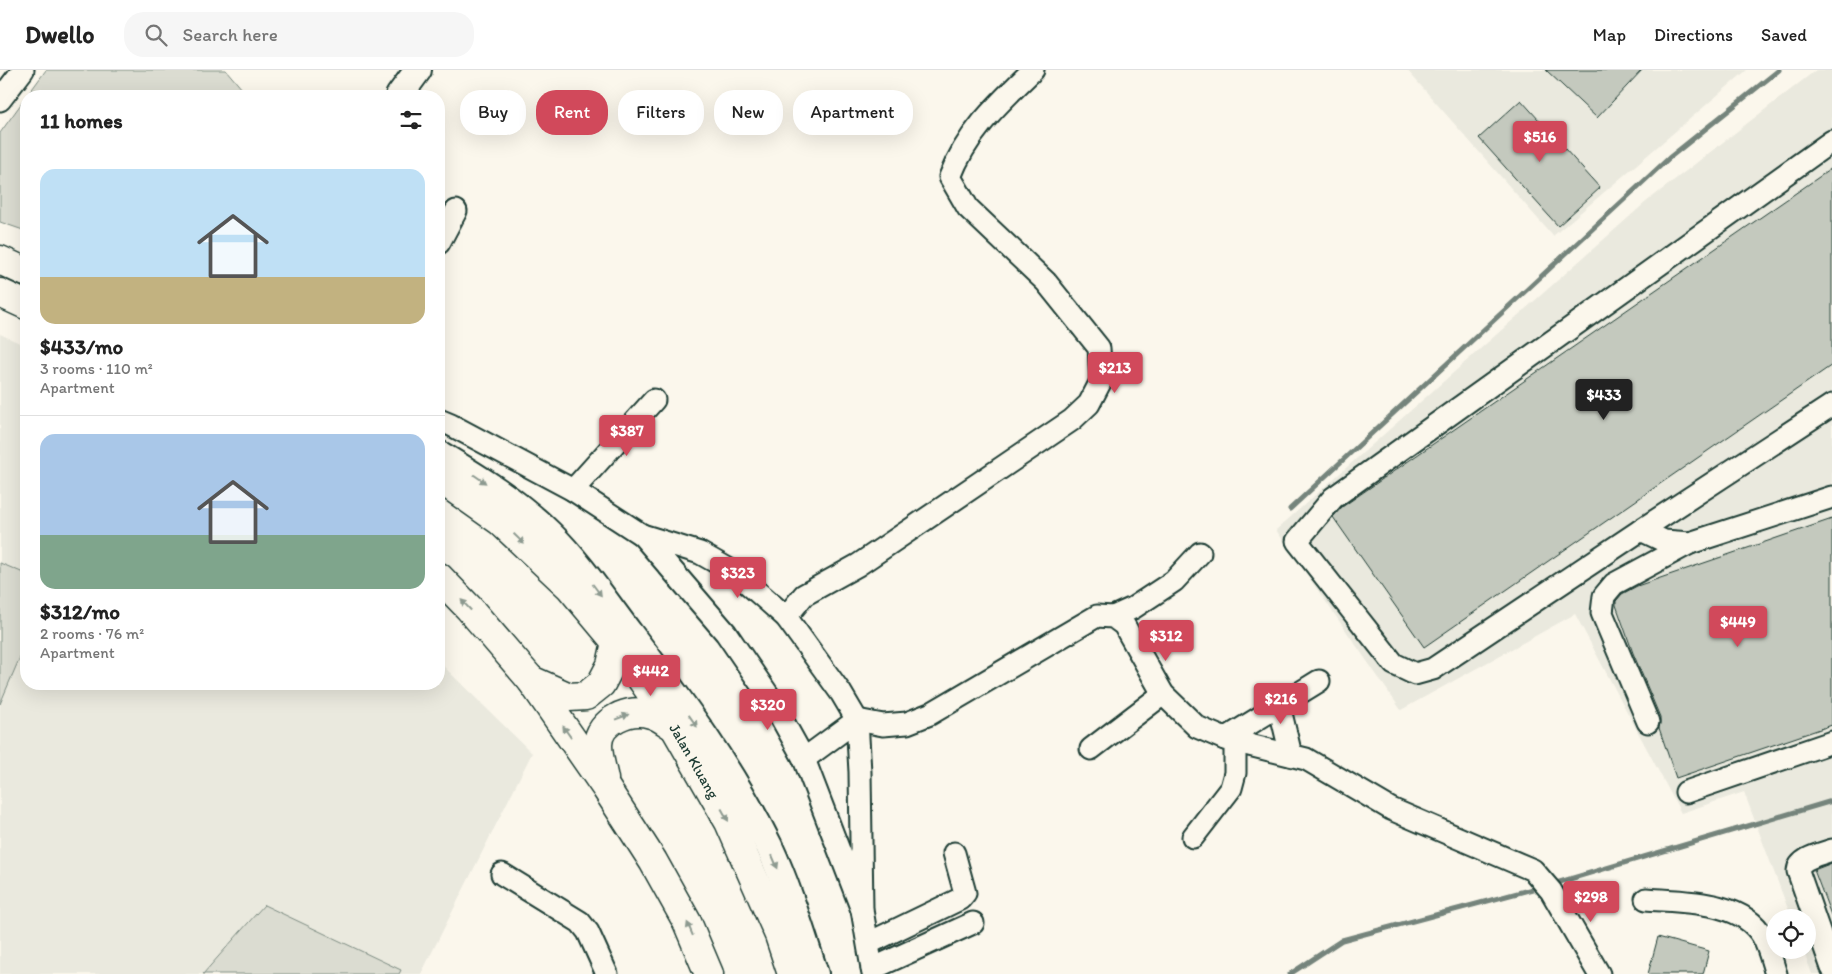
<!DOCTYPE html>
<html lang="en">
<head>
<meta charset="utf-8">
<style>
  body { margin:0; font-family:Itim,sans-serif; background:#f6f6f6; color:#222; height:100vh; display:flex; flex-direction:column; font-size:19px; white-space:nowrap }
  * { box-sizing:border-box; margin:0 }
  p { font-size:16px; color:#767676 }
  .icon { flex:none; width:28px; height:28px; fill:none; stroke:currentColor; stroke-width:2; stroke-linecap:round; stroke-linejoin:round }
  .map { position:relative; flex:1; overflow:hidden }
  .panel { position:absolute; left:20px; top:20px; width:425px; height:600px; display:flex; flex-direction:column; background:#fff; border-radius:20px; box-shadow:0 5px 20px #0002 }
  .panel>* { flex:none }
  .top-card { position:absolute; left:460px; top:20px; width:475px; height:45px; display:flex; gap:10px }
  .buttons { position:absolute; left:1766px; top:839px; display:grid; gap:10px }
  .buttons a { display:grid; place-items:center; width:50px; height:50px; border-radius:50%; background:#fff; box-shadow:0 5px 20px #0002; font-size:25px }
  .price { position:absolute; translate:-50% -42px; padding:0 11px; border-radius:5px; background:#d1495b; color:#fff; font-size:16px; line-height:32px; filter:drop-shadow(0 1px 2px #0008) }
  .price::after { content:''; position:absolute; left:50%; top:30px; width:15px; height:11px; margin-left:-8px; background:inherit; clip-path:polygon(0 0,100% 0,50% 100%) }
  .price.selected { background:#222; color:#fff }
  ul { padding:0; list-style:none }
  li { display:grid; align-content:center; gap:10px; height:265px; padding:0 20px }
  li+li { border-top:1px solid #e0e0e0 }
  li span { display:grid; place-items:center; height:155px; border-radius:15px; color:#555 }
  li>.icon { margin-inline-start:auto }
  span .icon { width:90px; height:90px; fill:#fffc; stroke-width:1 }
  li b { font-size:21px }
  h2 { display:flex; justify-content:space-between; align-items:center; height:60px; padding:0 20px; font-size:21px }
  .chip { padding:0 18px; border-radius:20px; background:#fff; box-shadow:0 5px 20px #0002; font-size:18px; line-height:45px }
  .chip.selected { background:#d1495b; color:#fff }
  header { display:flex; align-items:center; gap:30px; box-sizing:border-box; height:70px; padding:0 25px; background:#fff; border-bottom:1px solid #e0e0e0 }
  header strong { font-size:24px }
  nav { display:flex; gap:28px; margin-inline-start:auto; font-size:18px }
  .search { width:350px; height:45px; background:#f6f6f6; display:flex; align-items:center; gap:12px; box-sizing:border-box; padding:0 18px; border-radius:20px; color:#767676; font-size:19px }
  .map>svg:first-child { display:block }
  .built { fill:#eae9de }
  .green { fill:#dbdcd1; stroke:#7d8c82 }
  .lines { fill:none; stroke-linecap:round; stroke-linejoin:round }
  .stream { stroke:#74847b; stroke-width:5 }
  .building { fill:#c4c9be; stroke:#1f3d34 }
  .minor-casing { stroke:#1f3d34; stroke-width:25 }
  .major-casing { stroke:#1f3d34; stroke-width:30 }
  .highway-casing { stroke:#1f3d34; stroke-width:31 }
  .minor { stroke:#fbf7ec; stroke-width:21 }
  .major { stroke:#fbf7ec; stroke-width:26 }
  .highway { stroke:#fbf7ec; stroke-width:28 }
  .oneway { fill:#8d9a90 }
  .labels { text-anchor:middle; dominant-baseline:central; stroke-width:5; stroke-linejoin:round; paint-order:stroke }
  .street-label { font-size:15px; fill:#1f3d34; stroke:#fbf7ec }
</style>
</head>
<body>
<header>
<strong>Dwello</strong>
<div class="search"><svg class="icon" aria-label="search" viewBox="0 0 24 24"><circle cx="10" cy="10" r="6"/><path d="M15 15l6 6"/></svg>Search here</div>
<nav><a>Map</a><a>Directions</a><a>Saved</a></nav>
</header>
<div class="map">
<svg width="1832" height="904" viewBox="0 0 1832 904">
  <rect width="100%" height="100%" fill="#fbf7ec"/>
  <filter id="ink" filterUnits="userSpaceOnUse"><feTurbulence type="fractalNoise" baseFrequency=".02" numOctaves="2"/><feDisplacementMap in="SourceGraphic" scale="10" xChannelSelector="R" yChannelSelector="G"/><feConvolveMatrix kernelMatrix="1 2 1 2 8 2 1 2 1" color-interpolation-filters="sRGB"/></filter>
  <g filter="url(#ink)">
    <g class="built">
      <path d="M1407,0H1747L1553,166Z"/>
      <path d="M1816,0H1832V904H1812L1803,880H1808V848L1791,847L1744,722L1681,743L1575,544L1401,640L1276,460L1646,132Z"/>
      <path d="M0,264L26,276V614H439V592L532,683L421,904H0Z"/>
    </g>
    <g class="green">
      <path d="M46,0H226L248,26H27Z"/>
      <path d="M26,27V161L0,152V63Z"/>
      <path d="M0,493L26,504V573L0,634Z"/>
      <path d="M264,835L401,900L399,904H203Z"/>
    </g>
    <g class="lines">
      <g class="stream">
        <path d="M1290,439L1669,88L1779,0"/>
        <path d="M1553,814L1832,731"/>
        <path d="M1290,904L1342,870L1540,817"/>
      </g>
    </g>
    <g class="building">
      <path d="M1546,0H1642L1597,48Z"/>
      <path d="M1521,30L1600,118L1558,156L1479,68Z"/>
      <path d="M1832,98V295L1424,577L1333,447L1342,437Z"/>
      <path d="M1832,449V655L1676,708L1659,658L1660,653V647L1633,583L1616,535V531L1622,524L1637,516Z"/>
      <path d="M1832,793V844L1831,845L1814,800Z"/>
      <path d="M1658,867L1709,881L1703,904H1648Z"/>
    </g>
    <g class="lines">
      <g class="minor-casing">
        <g id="minor">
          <path d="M0,30L23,0"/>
          <path d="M1832,71L1333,428L1297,471L1394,594L1415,604L1433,599L1641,460L1832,335"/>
          <path d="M439,173L456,141"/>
          <path d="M439,350L451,355L573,420L642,465L700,483L737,504L786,547L841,623L857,650L860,702L862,840"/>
          <path d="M573,420L654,330"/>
          <path d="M1641,460L1664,471L1690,473L1832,427"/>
          <path d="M642,465L726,563L769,626L804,689L862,840L873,904"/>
          <path d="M786,547L804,525L858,495L1072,350L1089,334L1101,311L1099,278L1046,212L968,138L950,107C967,62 999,33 1033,0"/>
          <path d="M1113,547L1133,538L1174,511L1200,483"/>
          <path d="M1279,635L1291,685"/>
          <path d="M1648,652L1602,543L1604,526L1614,514L1690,473"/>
          <path d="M1225,669L1319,611"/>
          <path d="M1091,679L1163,624"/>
          <path d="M804,689L857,650L883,655L907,653L930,644L1097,546L1113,547L1124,555L1163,624L1197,657L1225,669L1306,689L1391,739L1533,800L1551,821L1599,904"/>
          <path d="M1686,722L1832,672"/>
          <path d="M1193,767L1231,718L1235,703V671"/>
          <path d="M1832,780C1821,784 1799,788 1798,801L1832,898"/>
          <path d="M502,804L580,852L588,862L607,904"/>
          <path d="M1646,829C1682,832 1743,830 1763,867C1769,878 1772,892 1776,904"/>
          <path d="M869,873L960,829L965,823L954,783"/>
          <path d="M872,899L973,853"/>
        </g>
      </g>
      <g class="major-casing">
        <g id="major">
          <path d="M399,26L418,0"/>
          <path d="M439,384C477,407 517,431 549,463C580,493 604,530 630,564C681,631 732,700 769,776C788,817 801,861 815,904"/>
        </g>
      </g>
      <g class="highway-casing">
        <g id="highway">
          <path d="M0,190L26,202"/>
          <path d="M0,223L26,235"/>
          <path id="s1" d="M439,408L500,451L570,517L616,572L675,658L729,752L779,865L792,904"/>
          <path d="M439,507L469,538L531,610L606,718L653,791L687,852L709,904"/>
          <path d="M531,610L569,627L586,626L601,614L611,595L616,572"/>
          <path d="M604,709C602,699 598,686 598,675C598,651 630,637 651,644C659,646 667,653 675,657"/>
        </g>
      </g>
      <use href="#minor" class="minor"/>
      <use href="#major" class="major"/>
      <use href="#highway" class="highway"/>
    </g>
    <defs><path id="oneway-solid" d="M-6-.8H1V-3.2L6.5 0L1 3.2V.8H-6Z" transform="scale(1.25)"/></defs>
    <g class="oneway">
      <use href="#oneway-solid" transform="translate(480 409) rotate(35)"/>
      <use href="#oneway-solid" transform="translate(519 469) rotate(44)"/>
      <use href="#oneway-solid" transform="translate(597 520) rotate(53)"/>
      <use href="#oneway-solid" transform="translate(466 535) rotate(-133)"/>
      <use href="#oneway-solid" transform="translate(622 647) rotate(-21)"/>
      <use href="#oneway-solid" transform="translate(693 651) rotate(55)"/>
      <use href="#oneway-solid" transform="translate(567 662) rotate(-125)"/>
      <use href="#oneway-solid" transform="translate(725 745) rotate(61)"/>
      <use href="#oneway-solid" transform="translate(775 792) rotate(67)"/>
      <use href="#oneway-solid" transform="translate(690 859) rotate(-113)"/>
    </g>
  </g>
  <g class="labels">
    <g class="street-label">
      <text stroke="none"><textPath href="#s1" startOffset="385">Jalan Kluang</textPath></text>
    </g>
  </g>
</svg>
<div class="buttons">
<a><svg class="icon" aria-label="locate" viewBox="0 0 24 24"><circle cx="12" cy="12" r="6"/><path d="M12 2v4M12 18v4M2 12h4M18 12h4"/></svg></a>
</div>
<b class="price" style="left:1540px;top:93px">$516</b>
<b class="price" style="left:1115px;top:324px">$213</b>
<b class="price selected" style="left:1604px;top:351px">$433</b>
<b class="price" style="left:627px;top:387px">$387</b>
<b class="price" style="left:738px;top:529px">$323</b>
<b class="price" style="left:1738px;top:578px">$449</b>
<b class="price" style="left:1166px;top:592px">$312</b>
<b class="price" style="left:651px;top:627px">$442</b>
<b class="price" style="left:1281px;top:655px">$216</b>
<b class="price" style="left:768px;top:661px">$320</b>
<b class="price" style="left:1591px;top:853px">$298</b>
<div class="top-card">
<a class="chip">Buy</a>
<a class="chip selected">Rent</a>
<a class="chip">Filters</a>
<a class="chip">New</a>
<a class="chip">Apartment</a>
</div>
<section class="panel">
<h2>11 homes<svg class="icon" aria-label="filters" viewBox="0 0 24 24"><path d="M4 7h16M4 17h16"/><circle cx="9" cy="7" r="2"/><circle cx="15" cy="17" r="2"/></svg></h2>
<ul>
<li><span style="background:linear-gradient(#bfe0f5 70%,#c2b280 0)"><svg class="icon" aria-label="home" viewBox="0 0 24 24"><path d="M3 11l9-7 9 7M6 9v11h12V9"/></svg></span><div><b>$433/mo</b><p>3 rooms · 110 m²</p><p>Apartment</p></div></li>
<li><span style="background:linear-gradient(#a9c7e8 65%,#7fa58c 0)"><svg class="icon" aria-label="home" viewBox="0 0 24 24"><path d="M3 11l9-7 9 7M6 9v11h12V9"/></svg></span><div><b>$312/mo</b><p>2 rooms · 76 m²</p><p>Apartment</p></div></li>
</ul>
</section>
</div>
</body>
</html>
